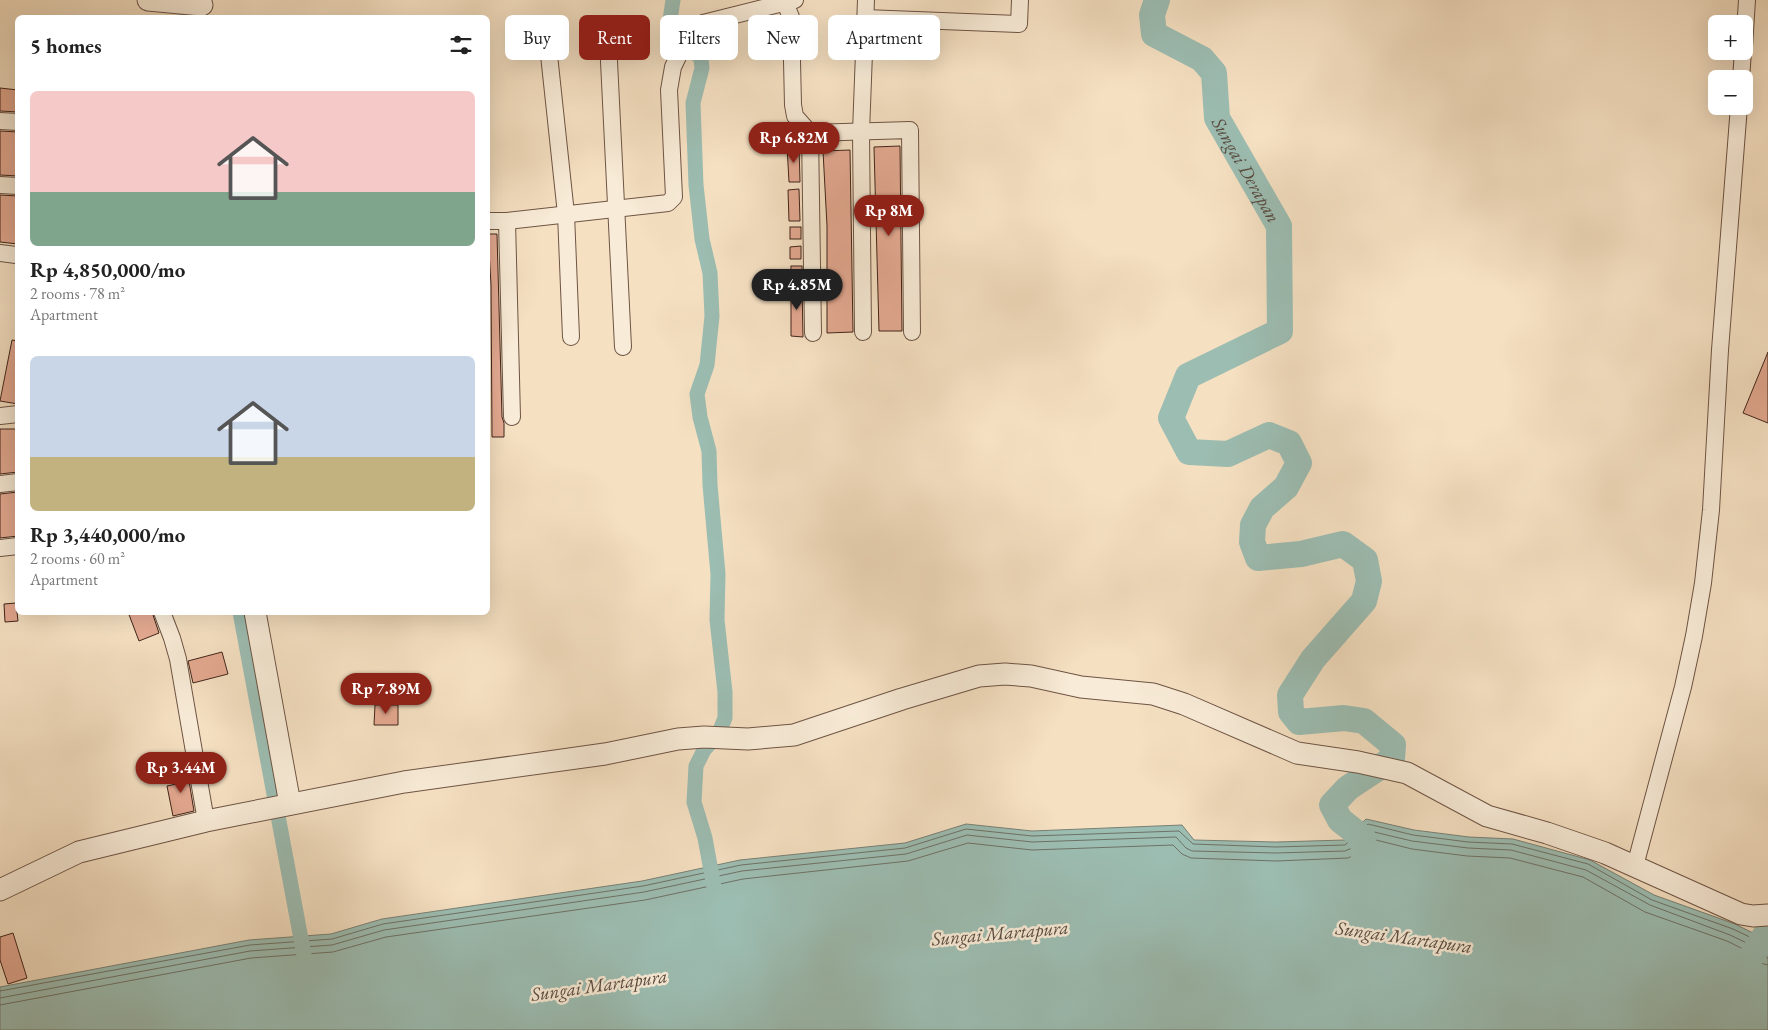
<!DOCTYPE html>
<html lang="en">
<head>
<meta charset="utf-8">
<style>
  body { margin:0; font-family:"EB Garamond",serif; background:#f6f6f6; color:#222; height:100vh; display:flex; flex-direction:column; font-size:19px; white-space:nowrap }
  * { box-sizing:border-box; margin:0 }
  p { font-size:16px; color:#767676 }
  .icon { flex:none; width:28px; height:28px; fill:none; stroke:currentColor; stroke-width:2; stroke-linecap:round; stroke-linejoin:round }
  .map { position:relative; flex:1; overflow:hidden }
  .drawer { position:absolute; left:15px; top:15px; width:475px; height:600px; display:flex; flex-direction:column; background:#fff; border-radius:8px; box-shadow:0 5px 20px #0002 }
  .drawer>* { flex:none }
  .hud { position:absolute; left:505px; top:15px; width:475px; height:45px; display:flex; gap:10px }
  .tools { position:absolute; left:1708px; top:15px; display:grid; gap:10px }
  .tools a { display:grid; place-items:center; width:45px; height:45px; border-radius:8px; background:#fff; box-shadow:0 5px 20px #0002; font-size:25px }
  .price { position:absolute; translate:-50% -42px; padding:0 11px; border-radius:18px; background:#8f2418; color:#fff; font-size:16px; line-height:32px; filter:drop-shadow(0 1px 2px #0008) }
  .price::after { content:''; position:absolute; left:50%; top:30px; width:15px; height:11px; margin-left:-8px; background:inherit; clip-path:polygon(0 0,100% 0,50% 100%) }
  .price.active { background:#222; color:#fff }
  ul { padding:0; list-style:none }
  li { display:grid; align-content:center; gap:10px; height:265px; padding:0 15px }
  li span { display:grid; place-items:center; height:155px; border-radius:8px; color:#555 }
  li>.icon { margin-inline-start:auto }
  span .icon { width:90px; height:90px; fill:#fffc; stroke-width:1 }
  li b { font-size:21px }
  h2 { display:flex; justify-content:space-between; align-items:center; height:60px; padding:0 15px; font-size:21px }
  .chip { padding:0 18px; border-radius:8px; background:#fff; box-shadow:0 5px 20px #0002; font-size:18px; line-height:45px }
  .chip.active { background:#8f2418; color:#fff }
  .map>svg:first-child { display:block }
  .water { fill:#9cbdb2; stroke:#788075 }
  .lines { fill:none; stroke-linecap:round; stroke-linejoin:round }
  .shore { stroke:#6e7166; stroke-width:1 }
  .canal { stroke:#9cbdb2; stroke-width:15 }
  .river { stroke:#9cbdb2; stroke-width:26 }
  .building { fill:#e4a991; stroke:#41251a }
  .minor-casing { stroke:#6e5444; stroke-width:18 }
  .tertiary-casing { stroke:#6e5444; stroke-width:23 }
  .minor { stroke:#f8ebd7; stroke-width:16 }
  .tertiary { stroke:#f8ebd7; stroke-width:21 }
  .labels { text-anchor:middle; dominant-baseline:central; stroke-width:5; stroke-linejoin:round; paint-order:stroke }
  .water-label { font-size:19px; font-style:italic; fill:#584b40; stroke:#f8ebd7 }
</style>
</head>
<body>
<div class="map">
<svg width="1768" height="1030" viewBox="0 0 1768 1030">
  <rect width="100%" height="100%" fill="#f5e0c2"/>
  <filter id="stains"><feTurbulence type="fractalNoise" baseFrequency=".004" numOctaves="4"/><feColorMatrix values="0 0 0 0 .2 0 0 0 0 .09 0 0 0 0 .02 0 0 0 .5 -.17"/></filter>
  <radialGradient id="worn" r=".72"><stop offset=".6" stop-color="#630" stop-opacity="0"/><stop offset="1" stop-color="#630" stop-opacity=".3"/></radialGradient>
  <path class="water" d="M1366,819L1414,830L1469,837L1513,839L1590,860L1654,895L1735,924L1763,938L1768,953V1030H0V987L249,940L331,934L382,919L642,881L740,860L905,843L966,824L1032,831L1182,825L1194,840L1276,842L1345,840Z"/>
  <g class="lines">
    <g class="shore">
      <path d="M0,991L250,945L332,939L383,924L643,886L741,865L905,848L966,829L1032,836L1179,831L1193,844L1276,847L1345,845L1368,824L1413,835L1468,842L1512,844L1588,864L1652,900L1733,929L1758,941L1762,949L1768,951"/>
      <path d="M0,998L250,951L332,945L384,930L644,892L742,871L906,854L967,835L1032,842L1176,837L1186,848L1192,851L1276,853L1345,851L1352,848L1370,831L1412,841L1468,848L1511,850L1586,870L1650,905L1730,935L1753,946L1760,956L1768,958"/>
      <path d="M0,1005L251,958L333,952L386,937L645,900L743,879L908,861L968,843L1032,850L1173,845L1182,854L1191,858L1276,861L1348,858L1356,854L1372,839L1412,849L1467,856L1510,858L1583,877L1645,912L1727,941L1747,951L1756,962L1768,965"/>
    </g>
    <g class="canal">
      <path d="M673,0L668,34L670,39L693,51L701,58L702,68L693,103L696,185L702,239L710,273L712,316L707,365L697,394L700,417L709,451L710,485L718,574L717,620L725,692V718L718,735L704,750L696,766L694,802L705,838L714,887"/>
      <path d="M186,18V0"/>
      <path d="M240,612L304,955"/>
    </g>
    <g class="river">
      <path id="s1" d="M1157,0L1152,15L1154,34L1202,59L1214,73L1217,118L1279,226L1280,331L1188,376L1171,418L1189,452L1228,454L1269,435L1289,443L1299,463L1286,487L1262,508L1253,525L1252,542L1258,558L1301,554L1343,544L1365,560L1369,581L1364,601L1313,659L1290,695L1291,712L1299,722L1344,718L1364,721L1393,745L1392,759L1348,788L1332,805L1340,820L1363,838L1364,862"/>
      <path d="M1744,968L1768,931"/>
    </g>
  </g>
  <g class="building">
    <path d="M0,88L18,90V112L0,111Z"/>
    <path d="M0,131L18,132V176L0,175Z"/>
    <path d="M787,146H799L800,182H789Z"/>
    <path d="M900,146L902,331H879L874,147Z"/>
    <path d="M850,150L853,332L827,333V226L823,151Z"/>
    <path d="M799,189L800,221H789L788,190Z"/>
    <path d="M0,195L18,196V244L0,242Z"/>
    <rect x="790" y="227" width="11" height="12"/>
    <path d="M488,234H497L502,417L504,423V437H492L491,285Z"/>
    <path d="M801,246V259H790V247Z"/>
    <rect x="791" y="266" width="11" height="12"/>
    <path d="M791,285H802L803,337L791,336Z"/>
    <path d="M12,340L18,341V404L0,401Z"/>
    <path d="M1768,352V423L1743,413Z"/>
    <path d="M0,429H18V472L0,474Z"/>
    <path d="M18,492V536L0,538V494Z"/>
    <path d="M16,603L18,621L5,622L4,604Z"/>
    <path d="M128,612H152L159,633L139,641Z"/>
    <path d="M222,652L228,674L193,683L188,661Z"/>
    <path d="M375,705H398V725H374Z"/>
    <path d="M187,769L194,811L173,816L167,786L176,784L174,771Z"/>
    <path d="M13,933L27,978L8,984L0,960V937Z"/>
  </g>
  <g class="lines">
    <g class="minor-casing">
      <g id="minor">
        <path d="M785,3L791,17L793,105L795,116L810,133L813,333"/>
        <path d="M865,18L1019,24L1020,0"/>
        <path d="M608,41L623,347"/>
        <path d="M1744,47L1747,0"/>
        <path d="M549,55L566,214L571,337"/>
        <path d="M1741,79L1743,51"/>
        <path d="M0,121L18,122"/>
        <path d="M810,133L910,130L912,332"/>
        <path d="M0,185L18,186"/>
        <path d="M488,221H507L668,203L674,197L669,90L673,67L686,40L703,23L795,0"/>
        <path d="M507,221L512,417"/>
        <path d="M0,253L16,255"/>
        <path d="M863,332L861,132L866,0"/>
        <path d="M0,416L18,414"/>
        <path d="M0,484L18,482"/>
        <path d="M0,548L18,546"/>
        <path d="M162,612L172,638L178,659L206,821"/>
        <path d="M1635,866L1683,687L1694,636L1703,583L1711,510L1720,350L1739,106"/>
      </g>
    </g>
    <g class="tertiary-casing">
      <g id="tertiary">
        <path d="M148,0L202,5"/>
        <path d="M255,612L290,804"/>
        <path d="M0,890L79,852L206,821L404,782L605,754L678,739L704,737L748,739L794,735L902,699L979,676L1005,674L1031,676L1081,687L1153,694L1184,704L1297,753L1358,762L1407,773L1487,816L1547,833L1605,853L1741,914L1753,916L1768,915"/>
      </g>
    </g>
    <use href="#minor" class="minor"/>
    <use href="#tertiary" class="tertiary"/>
  </g>
  <g class="labels">
    <g class="water-label">
      <text stroke="none"><textPath href="#s1" startOffset="212">Sungai Derapan</textPath></text>
      <text transform="translate(1000 933) rotate(-5)">Sungai Martapura</text>
      <text transform="translate(1404 937) rotate(8)">Sungai Martapura</text>
      <text transform="translate(599 985) rotate(-8)">Sungai Martapura</text>
    </g>
  </g>
  <rect width="100%" height="100%" filter="url(#stains)"/>
  <rect width="100%" height="100%" fill="url(#worn)"/>
</svg>
<div class="tools">
<a>+</a>
<a>−</a>
</div>
<b class="price" style="left:794px;top:164px">Rp 6.82M</b>
<b class="price" style="left:889px;top:237px">Rp 8M</b>
<b class="price active" style="left:797px;top:311px">Rp 4.85M</b>
<b class="price" style="left:386px;top:715px">Rp 7.89M</b>
<b class="price" style="left:181px;top:794px">Rp 3.44M</b>
<div class="hud">
<a class="chip">Buy</a>
<a class="chip active">Rent</a>
<a class="chip">Filters</a>
<a class="chip">New</a>
<a class="chip">Apartment</a>
</div>
<section class="drawer">
<h2>5 homes<svg class="icon" aria-label="filters" viewBox="0 0 24 24"><path d="M4 7h16M4 17h16"/><circle cx="9" cy="7" r="2"/><circle cx="15" cy="17" r="2"/></svg></h2>
<ul>
<li><span style="background:linear-gradient(#f6c9c9 65%,#7fa58c 0)"><svg class="icon" aria-label="home" viewBox="0 0 24 24"><path d="M3 11l9-7 9 7M6 9v11h12V9"/></svg></span><div><b>Rp 4,850,000/mo</b><p>2 rooms · 78 m²</p><p>Apartment</p></div></li>
<li><span style="background:linear-gradient(#c9d6e8 65%,#c2b280 0)"><svg class="icon" aria-label="home" viewBox="0 0 24 24"><path d="M3 11l9-7 9 7M6 9v11h12V9"/></svg></span><div><b>Rp 3,440,000/mo</b><p>2 rooms · 60 m²</p><p>Apartment</p></div></li>
</ul>
</section>
</div>
</body>
</html>
